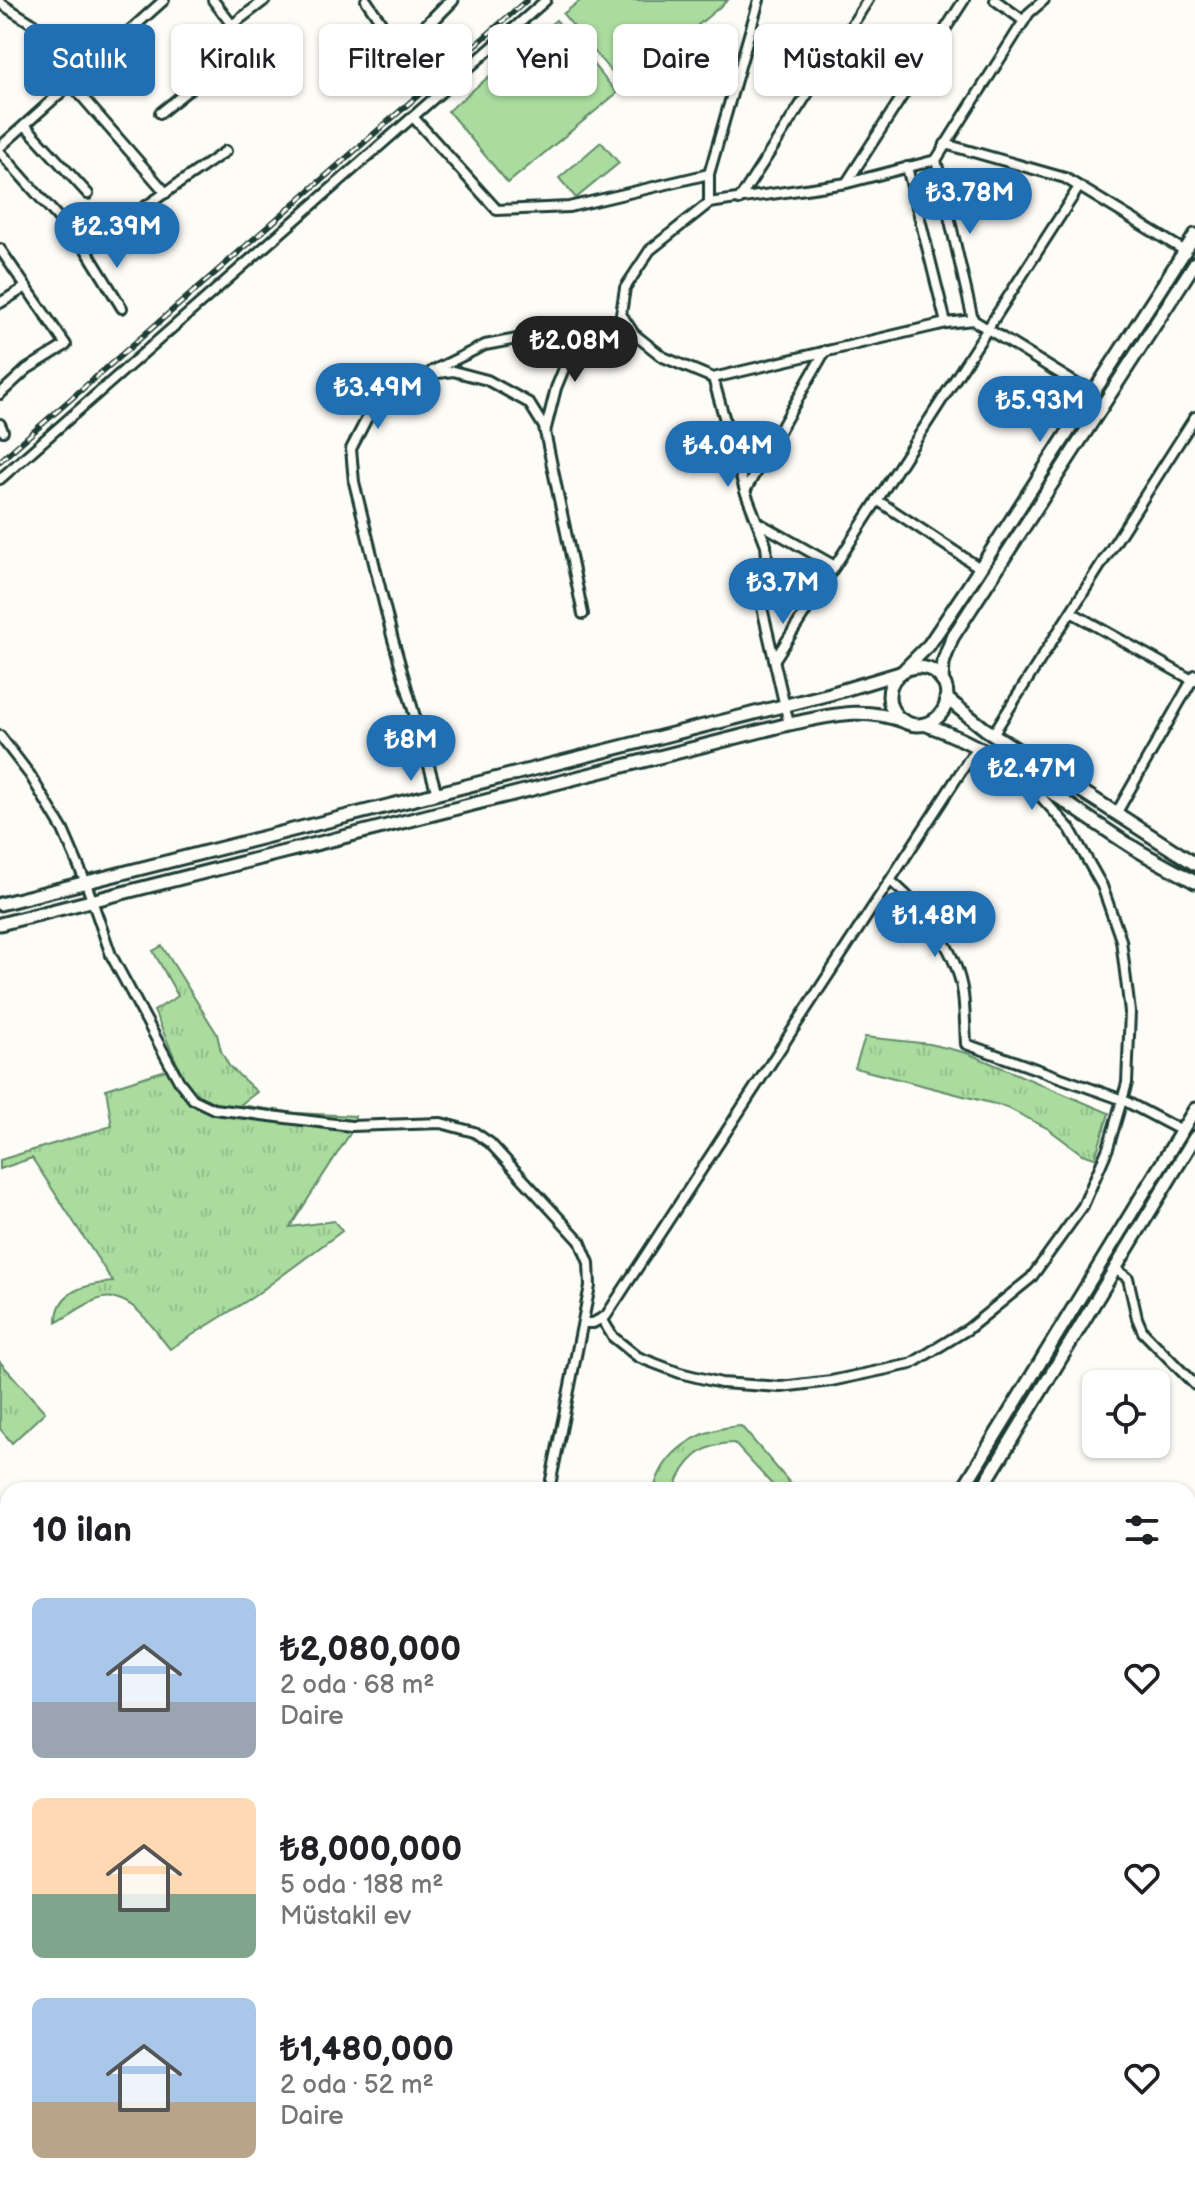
<!DOCTYPE html>
<html lang="tr">
<head>
<meta charset="utf-8">
<style>
  body { margin:0; font-family:"Balsamiq Sans",sans-serif; background:#f6f6f6; color:#202124; height:100vh; display:flex; flex-direction:column; font-size:30px; white-space:nowrap }
  * { box-sizing:border-box; margin:0 }
  p { font-size:26px; color:#757577 }
  .icon { flex:none; width:44px; height:44px; fill:none; stroke:currentColor; stroke-width:2; stroke-linecap:round; stroke-linejoin:round }
  .map { position:relative; flex:1; overflow:hidden }
  .details { position:absolute; left:0px; top:1482px; width:1196px; height:712px; display:flex; flex-direction:column; background:#fff; border-radius:24px 24px 0 0; box-shadow:0 2px 6px #0004 }
  .details>* { flex:none }
  .banner { position:absolute; left:24px; top:24px; width:1148px; height:72px; display:flex; gap:16px }
  .buttons { position:absolute; left:1082px; top:1370px; display:grid; gap:16px }
  .buttons a { display:grid; place-items:center; width:88px; height:88px; border-radius:12px; background:#fff; box-shadow:0 2px 6px #0004; font-size:40px }
  .price { position:absolute; translate:-50% -68px; padding:0 18px; border-radius:28px; background:#1f6fb2; color:#fff; font-size:26px; line-height:52px; filter:drop-shadow(0 2px 4px #0008) }
  .price::after { content:''; position:absolute; left:50%; top:48px; width:24px; height:18px; margin-left:-12px; background:inherit; clip-path:polygon(0 0,100% 0,50% 100%) }
  .price.active { background:#222; color:#fff }
  ul { padding:0; list-style:none }
  li { display:flex; align-items:center; gap:24px; height:200px; padding:0 32px }
  li span { display:grid; place-items:center; flex:none; width:224px; height:160px; border-radius:12px; color:#555 }
  li>.icon { margin-inline-start:auto }
  span .icon { width:96px; height:96px; fill:#fffc; stroke-width:1 }
  li b { font-size:34px }
  h2 { display:flex; justify-content:space-between; align-items:center; height:96px; padding:0 32px; font-size:34px }
  .pill { padding:0 28px; border-radius:12px; background:#fff; box-shadow:0 2px 6px #0004; font-size:28px; line-height:72px }
  .pill.active { background:#1f6fb2; color:#fff }
  .map>svg:first-child { display:block }
  .grass { fill:url(#grass-tufts); stroke:#648c69; stroke-width:2 }
  .pitch { fill:#a9dc9e; stroke:#648c69; stroke-width:2 }
  .lines { fill:none; stroke-linecap:round; stroke-linejoin:round }
  .minor-casing { stroke:#1f3d34; stroke-width:14 }
  .tertiary-casing { stroke:#1f3d34; stroke-width:17 }
  .minor { stroke:#fdfcf7; stroke-width:8 }
  .tertiary { stroke:#fdfcf7; stroke-width:11 }
  .rail-casing { stroke:#1f3d34; stroke-width:6 }
  .rail { stroke:#fdfcf7; stroke-width:3; stroke-dasharray:9; stroke-linecap:butt }
</style>
</head>
<body>
<div class="map">
<svg width="1195" height="2194" viewBox="0 0 1195 2194">
  <defs>
    <pattern id="grass-tufts" width="24" height="20" patternUnits="userSpaceOnUse" patternTransform="scale(2)"><rect width="24" height="20" fill="#a9dc9e"/><path d="M3 7l-1-3M5 7V3M7 7l1-3M15 17l-1-3M17 17v-4M19 17l1-3" fill="none" stroke="#91be89"/></pattern>
  </defs>
  <rect width="100%" height="100%" fill="#fdfcf7"/>
  <filter id="ink" filterUnits="userSpaceOnUse"><feTurbulence type="fractalNoise" baseFrequency=".0125" numOctaves="2"/><feDisplacementMap in="SourceGraphic" scale="16" xChannelSelector="R" yChannelSelector="G"/><feConvolveMatrix kernelMatrix="1 2 1 2 8 2 1 2 1" color-interpolation-filters="sRGB"/></filter>
  <g filter="url(#ink)">
    <g class="grass">
      <path d="M162,946L217,1034L221,1051L229,1066L257,1092L240,1105L296,1113L355,1116L351,1132L290,1227L334,1221L342,1231L253,1297L170,1349C152,1328 130,1287 96,1300C83,1305 70,1315 57,1322C56,1290 88,1284 113,1282L32,1158L0,1169V1160L112,1126L106,1089L169,1069L180,1070L154,1011L178,996L153,951Z"/>
      <path d="M865,1037L930,1044L967,1053L1109,1113L1095,1158L1082,1154L1047,1128L1006,1107L855,1068Z"/>
      <path d="M0,1362L45,1412L12,1443L0,1429Z"/>
      <path d="M741,1426L796,1490H777L734,1443C702,1443 684,1461 674,1490H654C663,1449 702,1428 741,1426Z"/>
      <path d="M8,1807V1946L0,1942V1814Z"/>
      <path d="M0,2049L8,2052V2140L0,2159Z"/>
    </g>
    <g class="pitch">
      <path d="M581,0H728L624,87L563,14Z"/>
      <path d="M556,20L617,93L508,183L448,111Z"/>
      <path d="M601,142L619,163L576,198L559,178Z"/>
    </g>
    <g class="lines">
      <g class="minor-casing">
        <g id="minor">
          <path d="M213,0L232,25L265,0"/>
          <path d="M366,0L401,52"/>
          <path d="M995,0L1024,21"/>
          <path d="M1044,0L1029,13L936,160L847,183L709,203L650,250L625,288L621,314L634,334L663,357L713,378L946,323L973,320L1093,394"/>
          <path d="M0,3L95,63"/>
          <path d="M71,84L166,193"/>
          <path d="M160,113L245,45L232,25"/>
          <path d="M413,117L497,210L569,207L709,174"/>
          <path d="M25,125L88,194"/>
          <path d="M945,144L1065,178L1185,251"/>
          <path d="M0,147L164,0"/>
          <path d="M0,152L85,248L226,151"/>
          <path d="M936,160L973,320"/>
          <path d="M907,167L946,323"/>
          <path d="M847,182L964,0"/>
          <path d="M739,200L868,0"/>
          <path d="M709,203V174L759,0"/>
          <path d="M85,248L122,308"/>
          <path d="M0,249L66,345L27,369L0,394"/>
          <path d="M0,303L26,287"/>
          <path d="M432,371L485,345L624,319"/>
          <path d="M713,378L745,491L766,545L768,570L760,599L789,724"/>
          <path d="M0,424L3,431"/>
          <path d="M545,432L556,388L581,327"/>
          <path d="M0,479L546,0"/>
          <path d="M745,491L825,351"/>
          <path d="M877,500L980,568"/>
          <path d="M759,523L835,566"/>
          <path d="M1071,612L1194,681"/>
          <path d="M775,659L1079,187"/>
          <path d="M993,734L1195,417"/>
          <path d="M0,736L30,775L63,830L86,883L111,955L179,1081L193,1099L214,1109L351,1126L441,1123L474,1132L490,1143L580,1241L589,1263L590,1286L549,1490"/>
          <path d="M437,794L392,636L354,482L351,449L367,418L393,387L424,375L453,371L487,380L529,403L544,427L583,614"/>
          <path d="M1116,814L1195,675"/>
          <path d="M891,881C925,911 956,947 963,994C965,1010 965,1027 966,1044L1123,1100L1182,1131"/>
          <path d="M1114,1268L1128,1278L1137,1318L1143,1332L1195,1385"/>
          <path d="M602,1319L613,1337L638,1357L680,1373L721,1383L781,1387L831,1381L911,1364L968,1329L1031,1278L1083,1206L1108,1148L1127,1083L1130,1012L1121,940L1102,886L1070,829L1024,778"/>
          <path d="M583,1323H593L606,1316L977,747"/>
          <path d="M1188,1554L1195,1541"/>
          <path d="M461,2186L463,2194"/>
          <path d="M582,2186L591,2194"/>
          <path d="M683,2186L696,2194"/>
          <path d="M112,2194L117,2186"/>
          <path d="M552,2194L558,2186"/>
          <path d="M870,2194L874,2186"/>
        </g>
      </g>
      <g class="tertiary-casing">
        <g id="tertiary">
          <path d="M401,52L452,0"/>
          <circle cx="918" cy="696" r="29"/>
          <path d="M905,669L929,645L968,587L1195,235"/>
          <path d="M942,681L943,663L952,638L1195,263"/>
          <path d="M946,698L985,729L1195,864"/>
          <path d="M924,724C1000,750 1063,803 1131,846C1151,859 1174,870 1195,882"/>
          <path d="M0,904L830,694L900,673"/>
          <path d="M0,924L789,724C834,715 862,706 906,722"/>
          <path d="M962,1490L1195,1109"/>
          <path d="M981,1490L1195,1137"/>
          <path d="M0,1958L8,1962"/>
          <path d="M1188,2027H1195"/>
        </g>
      </g>
      <use href="#minor" class="minor"/>
      <use href="#tertiary" class="tertiary"/>
      <g class="rail-casing">
        <path id="rail" d="M0,461L527,0"/>
      </g>
      <use href="#rail" class="rail"/>
    </g>
  </g>
</svg>
<div class="buttons">
<a><svg class="icon" aria-label="locate" viewBox="0 0 24 24"><circle cx="12" cy="12" r="6"/><path d="M12 2v4M12 18v4M2 12h4M18 12h4"/></svg></a>
</div>
<b class="price" style="left:970px;top:236px">₺3.78M</b>
<b class="price" style="left:117px;top:270px">₺2.39M</b>
<b class="price active" style="left:575px;top:384px">₺2.08M</b>
<b class="price" style="left:378px;top:431px">₺3.49M</b>
<b class="price" style="left:1040px;top:444px">₺5.93M</b>
<b class="price" style="left:728px;top:489px">₺4.04M</b>
<b class="price" style="left:783px;top:626px">₺3.7M</b>
<b class="price" style="left:411px;top:783px">₺8M</b>
<b class="price" style="left:1032px;top:812px">₺2.47M</b>
<b class="price" style="left:935px;top:959px">₺1.48M</b>
<div class="banner">
<a class="pill active">Satılık</a>
<a class="pill">Kiralık</a>
<a class="pill">Filtreler</a>
<a class="pill">Yeni</a>
<a class="pill">Daire</a>
<a class="pill">Müstakil ev</a>
</div>
<section class="details">
<h2>10 ilan<svg class="icon" aria-label="filters" viewBox="0 0 24 24"><path d="M4 7h16M4 17h16"/><circle cx="9" cy="7" r="2"/><circle cx="15" cy="17" r="2"/></svg></h2>
<ul>
<li><span style="background:linear-gradient(#a9c7e8 65%,#9aa5b1 0)"><svg class="icon" aria-label="home" viewBox="0 0 24 24"><path d="M3 11l9-7 9 7M6 9v11h12V9"/></svg></span><div><b>₺2,080,000</b><p>2 oda · 68 m²</p><p>Daire</p></div><svg class="icon" aria-label="heart" viewBox="0 0 24 24"><path d="M12 20l-8-8c-3-5 5-10 8-4 3-6 11-1 8 4z"/></svg></li>
<li><span style="background:linear-gradient(#ffd9b3 60%,#7fa58c 0)"><svg class="icon" aria-label="home" viewBox="0 0 24 24"><path d="M3 11l9-7 9 7M6 9v11h12V9"/></svg></span><div><b>₺8,000,000</b><p>5 oda · 188 m²</p><p>Müstakil ev</p></div><svg class="icon" aria-label="heart" viewBox="0 0 24 24"><path d="M12 20l-8-8c-3-5 5-10 8-4 3-6 11-1 8 4z"/></svg></li>
<li><span style="background:linear-gradient(#a9c7e8 65%,#b9a48a 0)"><svg class="icon" aria-label="home" viewBox="0 0 24 24"><path d="M3 11l9-7 9 7M6 9v11h12V9"/></svg></span><div><b>₺1,480,000</b><p>2 oda · 52 m²</p><p>Daire</p></div><svg class="icon" aria-label="heart" viewBox="0 0 24 24"><path d="M12 20l-8-8c-3-5 5-10 8-4 3-6 11-1 8 4z"/></svg></li>
</ul>
</section>
</div>
</body>
</html>
